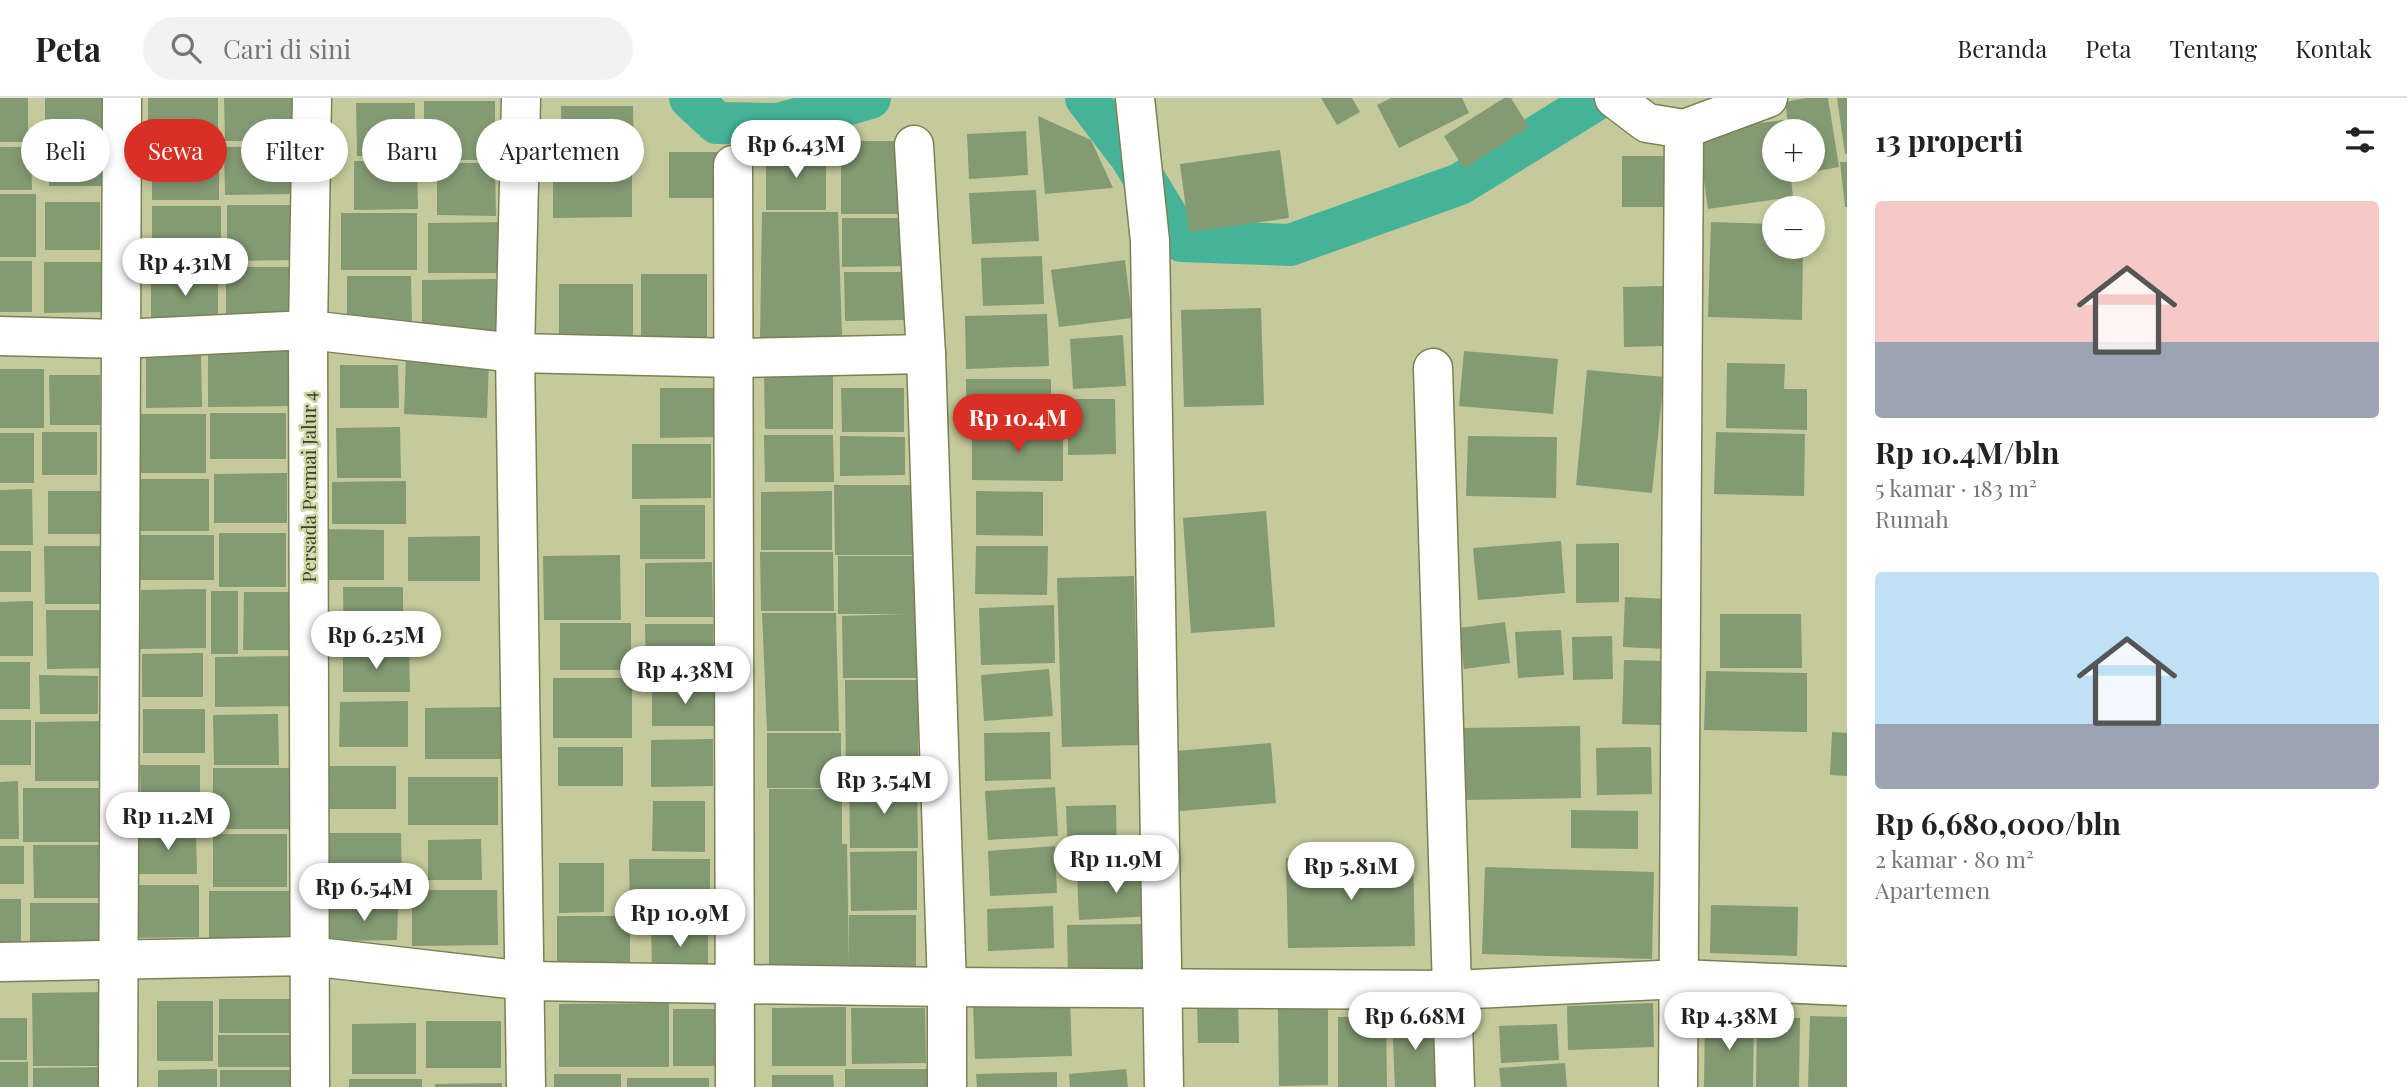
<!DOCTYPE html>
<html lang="id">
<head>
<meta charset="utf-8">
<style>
  body { margin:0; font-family:"Playfair Display",serif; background:#f2f2f2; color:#222; height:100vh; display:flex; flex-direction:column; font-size:26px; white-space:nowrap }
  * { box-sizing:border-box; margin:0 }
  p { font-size:23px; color:#767676 }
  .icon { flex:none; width:38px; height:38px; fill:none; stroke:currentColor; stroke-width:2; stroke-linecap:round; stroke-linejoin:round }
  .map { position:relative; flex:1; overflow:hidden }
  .side { display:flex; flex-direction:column; background:#fff; width:560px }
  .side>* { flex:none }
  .hud { position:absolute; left:21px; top:21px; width:665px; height:63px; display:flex; gap:14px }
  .buttons { position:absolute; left:1762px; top:21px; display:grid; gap:14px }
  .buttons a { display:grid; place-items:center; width:63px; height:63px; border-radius:50%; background:#fff; box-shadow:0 4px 10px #0003; font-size:35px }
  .price { position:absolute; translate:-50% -60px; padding:0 16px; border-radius:24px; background:#fff; color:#222; font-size:23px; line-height:46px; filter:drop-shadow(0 2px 4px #0008) }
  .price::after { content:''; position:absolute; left:50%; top:42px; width:21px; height:16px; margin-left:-10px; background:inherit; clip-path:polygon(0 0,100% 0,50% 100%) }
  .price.current { background:#d93025; color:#fff }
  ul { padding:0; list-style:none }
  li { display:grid; align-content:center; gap:14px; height:371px; padding:0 28px }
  li span { display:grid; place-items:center; height:217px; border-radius:7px; color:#555 }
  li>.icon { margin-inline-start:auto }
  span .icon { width:126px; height:126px; fill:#fffc; stroke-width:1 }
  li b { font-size:30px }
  h2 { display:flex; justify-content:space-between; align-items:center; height:84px; padding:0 28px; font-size:30px }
  .chip { padding:0 24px; border-radius:32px; background:#fff; box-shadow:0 4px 10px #0003; font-size:24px; line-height:63px }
  .chip.current { background:#d93025; color:#fff }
  header { display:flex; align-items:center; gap:42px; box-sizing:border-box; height:98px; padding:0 35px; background:#fff; border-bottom:2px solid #e0e0e0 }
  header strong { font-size:33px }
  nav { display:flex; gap:38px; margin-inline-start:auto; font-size:24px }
  .search { width:490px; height:63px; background:#f2f2f2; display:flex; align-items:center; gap:18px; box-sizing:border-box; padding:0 24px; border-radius:38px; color:#767676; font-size:26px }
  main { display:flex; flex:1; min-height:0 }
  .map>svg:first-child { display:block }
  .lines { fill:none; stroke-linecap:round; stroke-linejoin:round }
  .canal { stroke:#45b397; stroke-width:42 }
  .building { fill:#839a73 }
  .minor-casing { stroke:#7c8155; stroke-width:41 }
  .minor { stroke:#fff; stroke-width:38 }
  .labels { text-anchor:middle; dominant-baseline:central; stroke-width:5; stroke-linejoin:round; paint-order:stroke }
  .street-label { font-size:19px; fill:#3c3e2b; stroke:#d1d7a7 }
</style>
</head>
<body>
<header>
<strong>Peta</strong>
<div class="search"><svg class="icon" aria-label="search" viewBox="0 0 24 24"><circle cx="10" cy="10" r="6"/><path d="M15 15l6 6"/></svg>Cari di sini</div>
<nav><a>Beranda</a><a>Peta</a><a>Tentang</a><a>Kontak</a></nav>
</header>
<main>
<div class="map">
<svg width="1847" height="989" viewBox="0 0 1847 989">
  <rect width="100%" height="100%" fill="#c4ca9b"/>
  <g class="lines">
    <g class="canal">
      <path d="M690,0L717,25L779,26L870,0"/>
      <path d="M1086,0L1131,59L1182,143L1290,147L1460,86L1599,0"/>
    </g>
  </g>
  <g class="building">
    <rect x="0" y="0" width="28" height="44"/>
    <path d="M45,0H102V33L45,34Z"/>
    <rect x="148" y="0" width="70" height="45"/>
    <path d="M224,0H293V43H225Z"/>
    <path d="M1321,0H1352L1360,14L1337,27Z"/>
    <path d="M1391,0H1462L1469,15L1399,50L1377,7Z"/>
    <path d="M1504,0H1511L1529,29L1464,71L1444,38Z"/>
    <path d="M1806,0H1828L1839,69L1796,77V72H1813V33H1789L1785,4Z"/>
    <path d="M1837,0H1847V56H1845Z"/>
    <rect x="424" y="3" width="71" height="59"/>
    <path d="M356,5H415L414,58H357Z"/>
    <path d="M561,8H633L634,58H562Z"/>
    <path d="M1038,18L1091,42L1113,90L1045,96Z"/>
    <path d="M1783,22L1785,33H1774V72H1790L1793,99L1708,111L1697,33Z"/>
    <path d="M1026,33L1028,77L969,81L967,36Z"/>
    <path d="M841,43H902L903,116H841Z"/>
    <path d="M49,47H104L103,88H49Z"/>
    <path d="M294,48V96L225,97L224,49Z"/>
    <path d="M0,49H31L32,92H0Z"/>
    <path d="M1280,52L1289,120L1189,134L1180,66Z"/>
    <rect x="152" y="53" width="67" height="49"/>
    <rect x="766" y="53" width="60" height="59"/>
    <path d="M669,54H717L718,100H669Z"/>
    <rect x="1622" y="58" width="50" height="51"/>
    <path d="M354,63H417L418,111L354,112Z"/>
    <path d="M1840,64H1847V109H1845Z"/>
    <path d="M437,65H495L496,118L437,117Z"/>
    <path d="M553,65L632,66V119L553,120Z"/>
    <path d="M1036,92L1039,143L972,146L969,95Z"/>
    <rect x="0" y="96" width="36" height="63"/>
    <rect x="45" y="104" width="55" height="48"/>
    <path d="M227,107H298V162L227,163Z"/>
    <rect x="152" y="108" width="69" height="58"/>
    <path d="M762,114H838L842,239H760Z"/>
    <rect x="341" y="115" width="76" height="57"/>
    <path d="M842,120H903V168L842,169Z"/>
    <path d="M512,124V175H428V125Z"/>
    <path d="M1711,124L1774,126V149H1803L1802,222L1708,219Z"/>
    <path d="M1042,158L1044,206L983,208L981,160Z"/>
    <path d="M1125,162L1132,220L1059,229L1051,172Z"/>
    <rect x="0" y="163" width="32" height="51"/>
    <path d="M44,164H107V214L44,215Z"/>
    <path d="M226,169H297L298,222H226Z"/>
    <path d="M218,173V227H151V174Z"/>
    <path d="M844,174H903L904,222L845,223Z"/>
    <rect x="641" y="176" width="66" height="63"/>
    <path d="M347,178H411L412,226H347Z"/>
    <path d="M496,181V236L422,237V182Z"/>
    <rect x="559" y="186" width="74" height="58"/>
    <path d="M1664,188L1665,248L1624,249L1623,189Z"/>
    <path d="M1261,210L1264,307L1184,309L1181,212Z"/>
    <path d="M1047,216L1049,268L966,271L965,218Z"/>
    <path d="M1123,237L1126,288L1073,291L1070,241Z"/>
    <path d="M208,253H289V308L208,309Z"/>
    <path d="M1464,253L1558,261L1553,316L1459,308Z"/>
    <path d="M146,257H201L202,309L146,310Z"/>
    <path d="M406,258L489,262L487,320L404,316Z"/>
    <path d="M1727,265L1785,266L1784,291H1807V332L1726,330Z"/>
    <path d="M340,267H398L399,310H340Z"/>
    <rect x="0" y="271" width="44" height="59"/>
    <path d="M1587,272L1664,279L1652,395L1576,387Z"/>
    <path d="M49,277H100V327H50Z"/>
    <path d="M764,278H833V331H765Z"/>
    <rect x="966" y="281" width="85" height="41"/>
    <path d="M660,290H713L714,339L660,340Z"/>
    <path d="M841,290H904V334H842Z"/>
    <path d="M1068,301H1115L1116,356L1068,357Z"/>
    <rect x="210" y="315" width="76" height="46"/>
    <path d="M129,316H206V375H130Z"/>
    <path d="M400,329L401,380H337L336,330Z"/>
    <path d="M972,329L1063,330V383L972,382Z"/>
    <rect x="42" y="334" width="55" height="43"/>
    <path d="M1716,334L1805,336L1804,398L1714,396Z"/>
    <rect x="0" y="335" width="34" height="50"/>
    <path d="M764,337H833L834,384H765Z"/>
    <path d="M840,338L905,339V377L840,378Z"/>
    <path d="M1468,338L1557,339L1556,400L1466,398Z"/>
    <path d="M632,346H711V400L632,401Z"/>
    <path d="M287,375V425H214V376Z"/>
    <rect x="139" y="381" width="70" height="52"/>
    <path d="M406,383V426H332V384Z"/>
    <path d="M834,387H919V457H835Z"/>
    <path d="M32,391L33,447H0V392Z"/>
    <rect x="48" y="393" width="55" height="43"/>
    <path d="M832,393V452H761V394Z"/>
    <path d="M976,393L1043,394V438L976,437Z"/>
    <rect x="640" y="407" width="65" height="54"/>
    <path d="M1266,413L1275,529L1191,535L1183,420Z"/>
    <path d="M322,431L384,432V482H322Z"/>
    <rect x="219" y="435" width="67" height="54"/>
    <rect x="140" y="437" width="74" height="45"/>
    <path d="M480,438V483H408V439Z"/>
    <path d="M1561,443L1565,495L1478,502L1473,450Z"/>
    <path d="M1619,445V504L1576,505V446Z"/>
    <path d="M44,448H111V506H45Z"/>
    <path d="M976,448H1048L1047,497L975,496Z"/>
    <rect x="0" y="453" width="31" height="41"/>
    <path d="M760,454H833L834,513H761Z"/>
    <path d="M620,457L621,522H544L543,458Z"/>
    <path d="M838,458H920L918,580H843L842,518L905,516H838Z"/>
    <path d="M712,464L713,519H645V465Z"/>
    <path d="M1134,478L1139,647L1062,649L1057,480Z"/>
    <path d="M343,489H403V547H344Z"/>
    <path d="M206,491V550L140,551L141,492Z"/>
    <rect x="211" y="493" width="27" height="63"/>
    <path d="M244,494H292V552H243Z"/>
    <path d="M1625,499L1670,501L1667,551L1623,549Z"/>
    <path d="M33,503V558H0V504Z"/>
    <path d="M1054,507L1055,565L981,567L979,510Z"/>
    <path d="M46,512H109V570L47,571Z"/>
    <path d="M762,515H836L839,633H767Z"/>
    <path d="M1720,516H1801L1802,570H1720Z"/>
    <path d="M1505,524L1510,565L1464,571L1459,530Z"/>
    <rect x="560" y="525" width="71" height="47"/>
    <path d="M645,526H713V580H646Z"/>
    <path d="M1561,532L1564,577L1518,580L1515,534Z"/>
    <path d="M1612,538L1613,581L1573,582L1572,539Z"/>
    <path d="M343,552H409L410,594H343Z"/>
    <path d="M203,555V599H142V556Z"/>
    <path d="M295,558V608L215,609V559Z"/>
    <path d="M1624,562L1663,563L1661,627L1622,626Z"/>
    <rect x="0" y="564" width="30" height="47"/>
    <path d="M1049,571L1053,618L984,623L981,577Z"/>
    <path d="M1706,573L1807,575V634L1704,632Z"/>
    <path d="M39,577L98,578V616H40Z"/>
    <rect x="553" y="580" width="79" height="60"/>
    <path d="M845,582H918V683H846Z"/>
    <rect x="652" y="587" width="67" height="41"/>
    <path d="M408,603V649H339L340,604Z"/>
    <path d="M503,609L502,661H425V610Z"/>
    <rect x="143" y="611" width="62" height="44"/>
    <path d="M278,616L279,667H214L213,617Z"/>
    <rect x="0" y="622" width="31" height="45"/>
    <path d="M110,623V683H35V624Z"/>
    <path d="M1580,628L1581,700L1463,702L1462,630Z"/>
    <path d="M1050,634L1051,681L985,683L984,635Z"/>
    <path d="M1832,634L1847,635V678L1830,677Z"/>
    <rect x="767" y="635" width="74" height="55"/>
    <path d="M713,641V688L651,689V642Z"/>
    <path d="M1271,645L1276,705L1180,713L1176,653Z"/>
    <rect x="558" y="649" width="65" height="39"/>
    <path d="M1651,649L1652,696L1597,697L1596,650Z"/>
    <path d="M140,667H200V718H141Z"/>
    <rect x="318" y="668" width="78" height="43"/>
    <path d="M213,670H290L291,731H213Z"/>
    <rect x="408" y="679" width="90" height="48"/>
    <path d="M18,683L19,741H0V684Z"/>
    <path d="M849,687H917L918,750H850Z"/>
    <path d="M1055,689L1058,738L988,742L985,693Z"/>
    <rect x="23" y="690" width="84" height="54"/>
    <path d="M769,691H842V746H847L849,870V817H916V878L769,876Z"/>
    <path d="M653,703H705V754L652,753Z"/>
    <path d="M1116,707L1117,760L1068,761L1066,708Z"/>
    <path d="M1571,712L1638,713V751L1571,750Z"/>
    <path d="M139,732H196L197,776H139Z"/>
    <path d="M322,735H401L402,791H322Z"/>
    <rect x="213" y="736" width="74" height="53"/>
    <path d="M481,741L482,782H428V742Z"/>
    <path d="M33,747H107L108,800H34Z"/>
    <rect x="0" y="748" width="24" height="38"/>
    <path d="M1055,748L1057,795L990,798L988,753Z"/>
    <path d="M917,753V812L851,813L850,754Z"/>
    <path d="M1413,757L1415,848L1288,850L1286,760Z"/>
    <path d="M629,761H710V815H630Z"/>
    <path d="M559,765H604V814L559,815Z"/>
    <path d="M1485,769L1654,774L1652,861L1482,856Z"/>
    <path d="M1153,772L1155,818L1079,822L1077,776Z"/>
    <path d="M128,787H199V839L128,840Z"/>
    <path d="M412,792H497L498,847L412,848Z"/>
    <rect x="209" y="793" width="85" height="54"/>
    <path d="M0,801H21V859L0,860Z"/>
    <rect x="30" y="805" width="81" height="51"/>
    <path d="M398,807L397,842L330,843V808Z"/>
    <path d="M1711,807L1798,809L1797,858L1710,855Z"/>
    <path d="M1053,808L1054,850L988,853L987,811Z"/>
    <rect x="557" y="818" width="73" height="55"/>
    <path d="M651,824H708V877L652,878Z"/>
    <path d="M1145,826L1146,876L1068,877L1067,827Z"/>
    <path d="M105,894L106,968H33L32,895Z"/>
    <rect x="219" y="901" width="83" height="34"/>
    <path d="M1070,902L1072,958L975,961L973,905Z"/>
    <rect x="157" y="903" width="56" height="60"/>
    <path d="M1238,904L1239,945H1198L1197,905Z"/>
    <path d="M669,905V969H559V906Z"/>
    <path d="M1653,905L1654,949L1568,952L1567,908Z"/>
    <path d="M846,909V968H772V910Z"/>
    <path d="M1328,909V987L1279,988L1278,910Z"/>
    <path d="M851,910H925L926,965L852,966Z"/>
    <path d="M673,911H722L723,968H673Z"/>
    <path d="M1705,918L1754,919L1753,989H1704Z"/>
    <path d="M1810,918L1847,919V989H1808Z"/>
    <path d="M1338,919H1386L1387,989H1338Z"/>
    <path d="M1435,919L1437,989H1395L1392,921Z"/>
    <rect x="0" y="920" width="27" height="42"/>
    <path d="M1757,920H1800L1799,989H1756Z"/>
    <rect x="426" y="923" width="75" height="47"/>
    <path d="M416,925V976H352V926Z"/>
    <path d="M1557,926L1559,962L1501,965L1499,928Z"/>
    <path d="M218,937H294L295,969H218Z"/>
    <rect x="0" y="964" width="28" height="25"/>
    <path d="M1565,965L1567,989H1501L1499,970Z"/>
    <path d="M115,969V989H33V970Z"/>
    <path d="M217,971V989H158V972Z"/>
    <rect x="845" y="971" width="85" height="18"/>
    <path d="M1126,971L1128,989H1070L1069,976Z"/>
    <rect x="220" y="972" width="81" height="17"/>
    <path d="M1057,974V989H977L976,976Z"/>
    <rect x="554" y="976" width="67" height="13"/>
    <path d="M772,977H833L834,989H772Z"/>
    <rect x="627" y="980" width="82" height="9"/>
    <rect x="349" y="981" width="73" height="8"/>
    <path d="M502,985V989H435V986Z"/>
  </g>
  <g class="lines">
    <g class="minor-casing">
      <g id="minor">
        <path d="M521,0L515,255L526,989"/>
        <path d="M1135,0L1150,143L1164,989"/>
        <path d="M1614,0L1647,25L1684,31L1768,0"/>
        <path d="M914,47L926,256L947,889V989"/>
        <path d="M733,67L735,989"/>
        <path d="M0,238L120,241L308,232L515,255L735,260L926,256"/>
        <path d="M1433,270L1455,989"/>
        <path d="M0,864L309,858L527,883L947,889L1454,892L1680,881L1847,888"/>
        <path d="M118,989L122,0"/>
        <path d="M310,989L308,232L312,0"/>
        <path d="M1678,989L1684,31"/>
      </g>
    </g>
    <use href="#minor" class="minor"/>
  </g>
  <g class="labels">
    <g class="street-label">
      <text transform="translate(308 389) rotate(-90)">Persada Permai Jalur 4</text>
    </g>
  </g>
</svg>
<div class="buttons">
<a>+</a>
<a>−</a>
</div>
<b class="price" style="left:796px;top:82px">Rp 6.43M</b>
<b class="price" style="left:185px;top:200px">Rp 4.31M</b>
<b class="price current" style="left:1018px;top:356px">Rp 10.4M</b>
<b class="price" style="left:376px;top:573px">Rp 6.25M</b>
<b class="price" style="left:685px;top:608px">Rp 4.38M</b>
<b class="price" style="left:884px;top:718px">Rp 3.54M</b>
<b class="price" style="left:168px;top:754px">Rp 11.2M</b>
<b class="price" style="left:1116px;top:797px">Rp 11.9M</b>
<b class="price" style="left:1351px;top:804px">Rp 5.81M</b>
<b class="price" style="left:364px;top:825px">Rp 6.54M</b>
<b class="price" style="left:680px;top:851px">Rp 10.9M</b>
<b class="price" style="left:1415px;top:954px">Rp 6.68M</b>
<b class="price" style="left:1729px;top:954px">Rp 4.38M</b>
<div class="hud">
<a class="chip">Beli</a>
<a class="chip current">Sewa</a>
<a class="chip">Filter</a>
<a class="chip">Baru</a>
<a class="chip">Apartemen</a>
</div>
</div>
<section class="side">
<h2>13 properti<svg class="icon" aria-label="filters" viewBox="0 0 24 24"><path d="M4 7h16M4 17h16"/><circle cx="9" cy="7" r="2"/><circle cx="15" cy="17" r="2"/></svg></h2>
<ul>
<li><span style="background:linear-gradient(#f6c9c9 65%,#9aa5b1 0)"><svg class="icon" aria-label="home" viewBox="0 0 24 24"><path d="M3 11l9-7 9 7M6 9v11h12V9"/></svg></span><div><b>Rp 10.4M/bln</b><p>5 kamar · 183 m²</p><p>Rumah</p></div></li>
<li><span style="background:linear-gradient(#bfe0f5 70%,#9aa5b1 0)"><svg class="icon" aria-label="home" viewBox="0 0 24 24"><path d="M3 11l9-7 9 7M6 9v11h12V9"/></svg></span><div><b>Rp 6,680,000/bln</b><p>2 kamar · 80 m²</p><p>Apartemen</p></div></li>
</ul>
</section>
</main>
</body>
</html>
